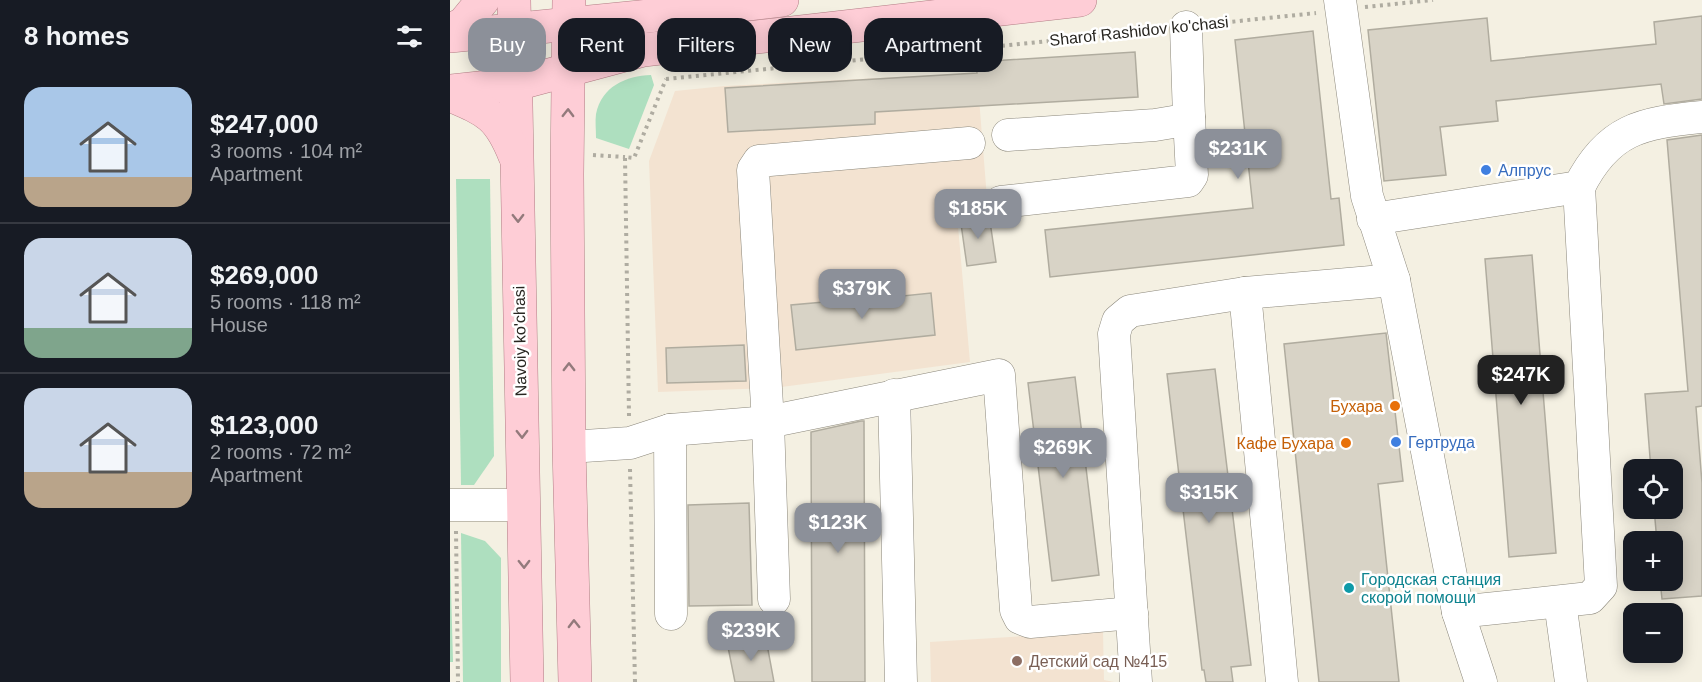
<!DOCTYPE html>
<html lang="en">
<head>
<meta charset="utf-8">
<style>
  body { margin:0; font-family:Helvetica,sans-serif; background:#20242c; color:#f1f3f6; height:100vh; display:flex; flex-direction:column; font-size:22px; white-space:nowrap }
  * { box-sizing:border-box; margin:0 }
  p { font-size:20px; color:#9ea1a6 }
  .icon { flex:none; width:33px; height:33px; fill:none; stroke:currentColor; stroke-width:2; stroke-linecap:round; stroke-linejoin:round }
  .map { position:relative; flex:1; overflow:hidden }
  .details { display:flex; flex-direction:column; background:#171b24; width:450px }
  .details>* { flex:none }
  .guide { position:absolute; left:18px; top:18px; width:570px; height:54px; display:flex; gap:12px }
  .controls { position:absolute; left:1173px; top:459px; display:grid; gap:12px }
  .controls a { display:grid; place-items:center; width:60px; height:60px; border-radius:12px; background:#171b24; box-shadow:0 3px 15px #0003; font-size:30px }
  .price { position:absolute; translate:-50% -51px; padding:0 14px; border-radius:12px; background:#8c9099; color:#fff; font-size:20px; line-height:39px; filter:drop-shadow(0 2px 3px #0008) }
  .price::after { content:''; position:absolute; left:50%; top:36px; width:18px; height:14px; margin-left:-9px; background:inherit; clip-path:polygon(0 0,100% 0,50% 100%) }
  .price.active { background:#222; color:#fff }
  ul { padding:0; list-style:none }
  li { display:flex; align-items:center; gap:18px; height:150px; padding:0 24px }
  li+li { border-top:2px solid #363941 }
  li span { display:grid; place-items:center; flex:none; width:168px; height:120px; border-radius:18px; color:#555 }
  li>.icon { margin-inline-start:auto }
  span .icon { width:72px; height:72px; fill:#fffc; stroke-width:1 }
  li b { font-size:26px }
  h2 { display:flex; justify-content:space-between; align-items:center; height:72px; padding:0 24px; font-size:26px }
  .pill { padding:0 21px; border-radius:18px; background:#171b24; box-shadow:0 3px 15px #0003; font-size:21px; line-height:54px }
  .pill.active { background:#8c9099; color:#fff }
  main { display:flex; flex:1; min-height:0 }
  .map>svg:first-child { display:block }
  .education { fill:#f3e3d1 }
  .green { fill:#aedfbf }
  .building { fill:#d8d3c6; stroke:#b0ac9f; stroke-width:1.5 }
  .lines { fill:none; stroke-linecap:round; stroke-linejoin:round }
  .minor-casing { stroke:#8b877b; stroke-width:33 }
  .major-casing { stroke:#b27d85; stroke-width:34 }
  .path { stroke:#afaca1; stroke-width:4; stroke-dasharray:3 4.5; stroke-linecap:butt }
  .minor { stroke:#fff; stroke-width:32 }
  .major { stroke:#fecdd6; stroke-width:33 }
  .oneway { stroke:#937a7c }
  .shop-dot { fill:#3f7fe0; stroke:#fff; stroke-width:2 }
  .food-dot { fill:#e8710a; stroke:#fff; stroke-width:2 }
  .culture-dot { fill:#0f9aa8; stroke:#fff; stroke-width:2 }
  .education-dot { fill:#8d6e63; stroke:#fff; stroke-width:2 }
  .labels { text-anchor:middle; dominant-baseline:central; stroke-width:5; stroke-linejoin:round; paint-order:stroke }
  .street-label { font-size:16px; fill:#282621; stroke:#fff }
  .shop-label { font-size:16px; fill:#366cbe; stroke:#fff; text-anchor:start }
  .food-label { font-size:16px; fill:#c56008; stroke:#fff; text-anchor:end }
  .culture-label { font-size:16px; fill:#0d838f; stroke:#fff; text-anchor:start }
  .education-label { font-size:16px; fill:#785e54; stroke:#fff; text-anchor:start }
</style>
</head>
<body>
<main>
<section class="details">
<h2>8 homes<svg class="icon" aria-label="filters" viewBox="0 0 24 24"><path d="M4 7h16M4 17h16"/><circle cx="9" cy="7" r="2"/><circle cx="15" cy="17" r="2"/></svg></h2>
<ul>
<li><span style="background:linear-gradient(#a9c7e8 75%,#b9a48a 0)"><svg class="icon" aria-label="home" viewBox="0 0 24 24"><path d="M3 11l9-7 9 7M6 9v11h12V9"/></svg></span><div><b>$247,000</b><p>3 rooms · 104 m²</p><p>Apartment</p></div></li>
<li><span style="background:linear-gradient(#c9d6e8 75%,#7fa58c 0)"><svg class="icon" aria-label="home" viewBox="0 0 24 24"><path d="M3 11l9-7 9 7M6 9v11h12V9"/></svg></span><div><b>$269,000</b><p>5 rooms · 118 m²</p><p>House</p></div></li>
<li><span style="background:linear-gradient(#c9d6e8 70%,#b9a48a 0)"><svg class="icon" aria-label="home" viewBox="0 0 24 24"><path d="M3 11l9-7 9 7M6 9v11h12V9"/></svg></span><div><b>$123,000</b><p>2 rooms · 72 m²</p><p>Apartment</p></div></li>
</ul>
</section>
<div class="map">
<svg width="1252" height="682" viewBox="0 0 1252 682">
  <rect width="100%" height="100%" fill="#f4f0e2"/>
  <g class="education">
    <path d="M527,73L538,211L507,215L520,362L324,388L208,392L199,161L225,91L275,86Z"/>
    <path d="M653,631L654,680L664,682H481L480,642Z"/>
  </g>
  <g class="green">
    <path d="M201,75L204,85L179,149L146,138C146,130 145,121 146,114C152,86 176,76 201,75Z"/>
    <path d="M6,179H40L44,456L24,485H11Z"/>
    <path d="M11,533L35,541L51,558V682H13Z"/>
    <path d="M0,551L3,662H0Z"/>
  </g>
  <g class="building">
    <path d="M1252,16V99L1214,104L1211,84L1046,101L1048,121L990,127L996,175L934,181L918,30L1037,18L1041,61L1206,44L1204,22Z"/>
    <path d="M863,31L881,199L889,198L894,245L600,277L595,230L803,208L785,40Z"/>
    <path d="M685,52L688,97L425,112V124L278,132L275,88L527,73L526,62Z"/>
    <path d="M1252,135V406L1246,407L1252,483V596L1212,599L1210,580H1222V542H1207L1204,508H1222V470H1201L1195,394L1238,391L1217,140Z"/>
    <path d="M537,213L539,215L546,262L517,266L510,217Z"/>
    <path d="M1082,255L1106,553L1059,557L1035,259Z"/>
    <path d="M423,287L424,299L481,293L485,335L346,350L341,305L396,300L395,290Z"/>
    <path d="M936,333L953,481L928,484L949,682H869L834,344Z"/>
    <path d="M294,345L296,381L217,383L216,348Z"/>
    <path d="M765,369L801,665L781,667L783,682H756L754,670H752L717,374Z"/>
    <path d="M625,377L649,575L602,581L578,383Z"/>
    <path d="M411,421H414L415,682H362L361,432Z"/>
    <path d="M299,503L302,605L239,606L238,505Z"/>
    <path d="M316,639L324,682H285L278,647Z"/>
  </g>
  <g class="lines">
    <g class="minor-casing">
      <g id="minor">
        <path d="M890,0L917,196L944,280L1008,612L1031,682"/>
        <path d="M558,135L705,125L729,121L739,117L736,27"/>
        <path d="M551,202L738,181L742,175L739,117"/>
        <path d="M923,219L1129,187C1158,129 1191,123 1252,117"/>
        <path d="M795,293L832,682"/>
        <path d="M444,395L451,682"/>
        <path d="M220,430L221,614"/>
        <path d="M119,447L180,443L220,430L318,422L549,375L566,610L570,618L580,622L682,613"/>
        <path d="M0,505H73"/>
        <path d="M324,599L318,422L303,170L309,161L519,143"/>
        <path d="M1110,602L1121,682"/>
        <path d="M1008,612L1140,598L1151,586L1129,187"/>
        <path d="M686,682L664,334L668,321L680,311L795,293L944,280"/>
      </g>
    </g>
    <g class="major-casing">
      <g id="major">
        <path d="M64,0L77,682"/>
        <path d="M119,0L117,174L119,447L125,682"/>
        <path d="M0,31L14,23L33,0"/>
        <path d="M0,36L190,17L332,0"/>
        <path d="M0,91L66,84L193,50L630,0"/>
        <path d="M0,95C38,111 49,116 65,156"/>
      </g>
    </g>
    <g class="path">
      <path d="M915,7L983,0"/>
      <path d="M760,24L866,13"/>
      <path d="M216,79L711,30"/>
      <path d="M143,155L175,157"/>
      <path d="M179,416L175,157L184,158L216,79"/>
      <path d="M180,469L185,682"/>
      <path d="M6,531L8,682"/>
    </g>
    <use href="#minor" class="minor"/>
    <use href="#major" class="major"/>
  </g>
  <defs><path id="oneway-chevron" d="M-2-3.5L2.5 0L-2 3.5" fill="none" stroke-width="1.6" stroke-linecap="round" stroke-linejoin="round" transform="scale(1.5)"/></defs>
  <g class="oneway">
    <use href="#oneway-chevron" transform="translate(118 113) rotate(-89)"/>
    <use href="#oneway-chevron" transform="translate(68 218) rotate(89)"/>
    <use href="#oneway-chevron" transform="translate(119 367) rotate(-90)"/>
    <use href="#oneway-chevron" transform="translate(72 434) rotate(89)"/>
    <use href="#oneway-chevron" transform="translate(74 564) rotate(89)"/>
    <use href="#oneway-chevron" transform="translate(124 624) rotate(-91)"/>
  </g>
  <g class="shop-dot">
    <circle cx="1036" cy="170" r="6"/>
    <circle cx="946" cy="442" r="6"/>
  </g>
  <g class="food-dot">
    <circle cx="945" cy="406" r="6"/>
    <circle cx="896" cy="443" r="6"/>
  </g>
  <circle class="culture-dot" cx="899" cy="588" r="6"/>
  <circle class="education-dot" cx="567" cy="661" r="6"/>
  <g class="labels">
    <g class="street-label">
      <text transform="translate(689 31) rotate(-6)">Sharof Rashidov ko'chasi</text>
      <text transform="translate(70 341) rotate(-91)">Navoiy ko'chasi</text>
    </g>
    <g class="shop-label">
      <text x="1048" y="170">Алпрус</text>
      <text x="958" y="442">Гертруда</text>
    </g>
    <g class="food-label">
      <text x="933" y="406">Бухара</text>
      <text x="884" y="443">Кафе Бухара</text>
    </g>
    <g class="culture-label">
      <text x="911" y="579">Городская станция<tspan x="911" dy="18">скорой помощи</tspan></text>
    </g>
    <g class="education-label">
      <text x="579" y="661">Детский сад №415</text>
    </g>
  </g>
</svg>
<div class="controls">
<a><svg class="icon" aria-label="locate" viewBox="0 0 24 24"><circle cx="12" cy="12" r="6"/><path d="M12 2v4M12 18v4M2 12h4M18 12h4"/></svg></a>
<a>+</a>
<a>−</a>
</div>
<b class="price" style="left:788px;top:180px">$231K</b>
<b class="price" style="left:528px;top:240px">$185K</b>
<b class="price" style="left:412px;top:320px">$379K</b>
<b class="price active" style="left:1071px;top:406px">$247K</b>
<b class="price" style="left:613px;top:479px">$269K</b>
<b class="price" style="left:759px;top:524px">$315K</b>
<b class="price" style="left:388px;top:554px">$123K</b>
<b class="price" style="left:301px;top:662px">$239K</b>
<div class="guide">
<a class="pill active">Buy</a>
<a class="pill">Rent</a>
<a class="pill">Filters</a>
<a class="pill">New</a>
<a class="pill">Apartment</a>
</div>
</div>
</main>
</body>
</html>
